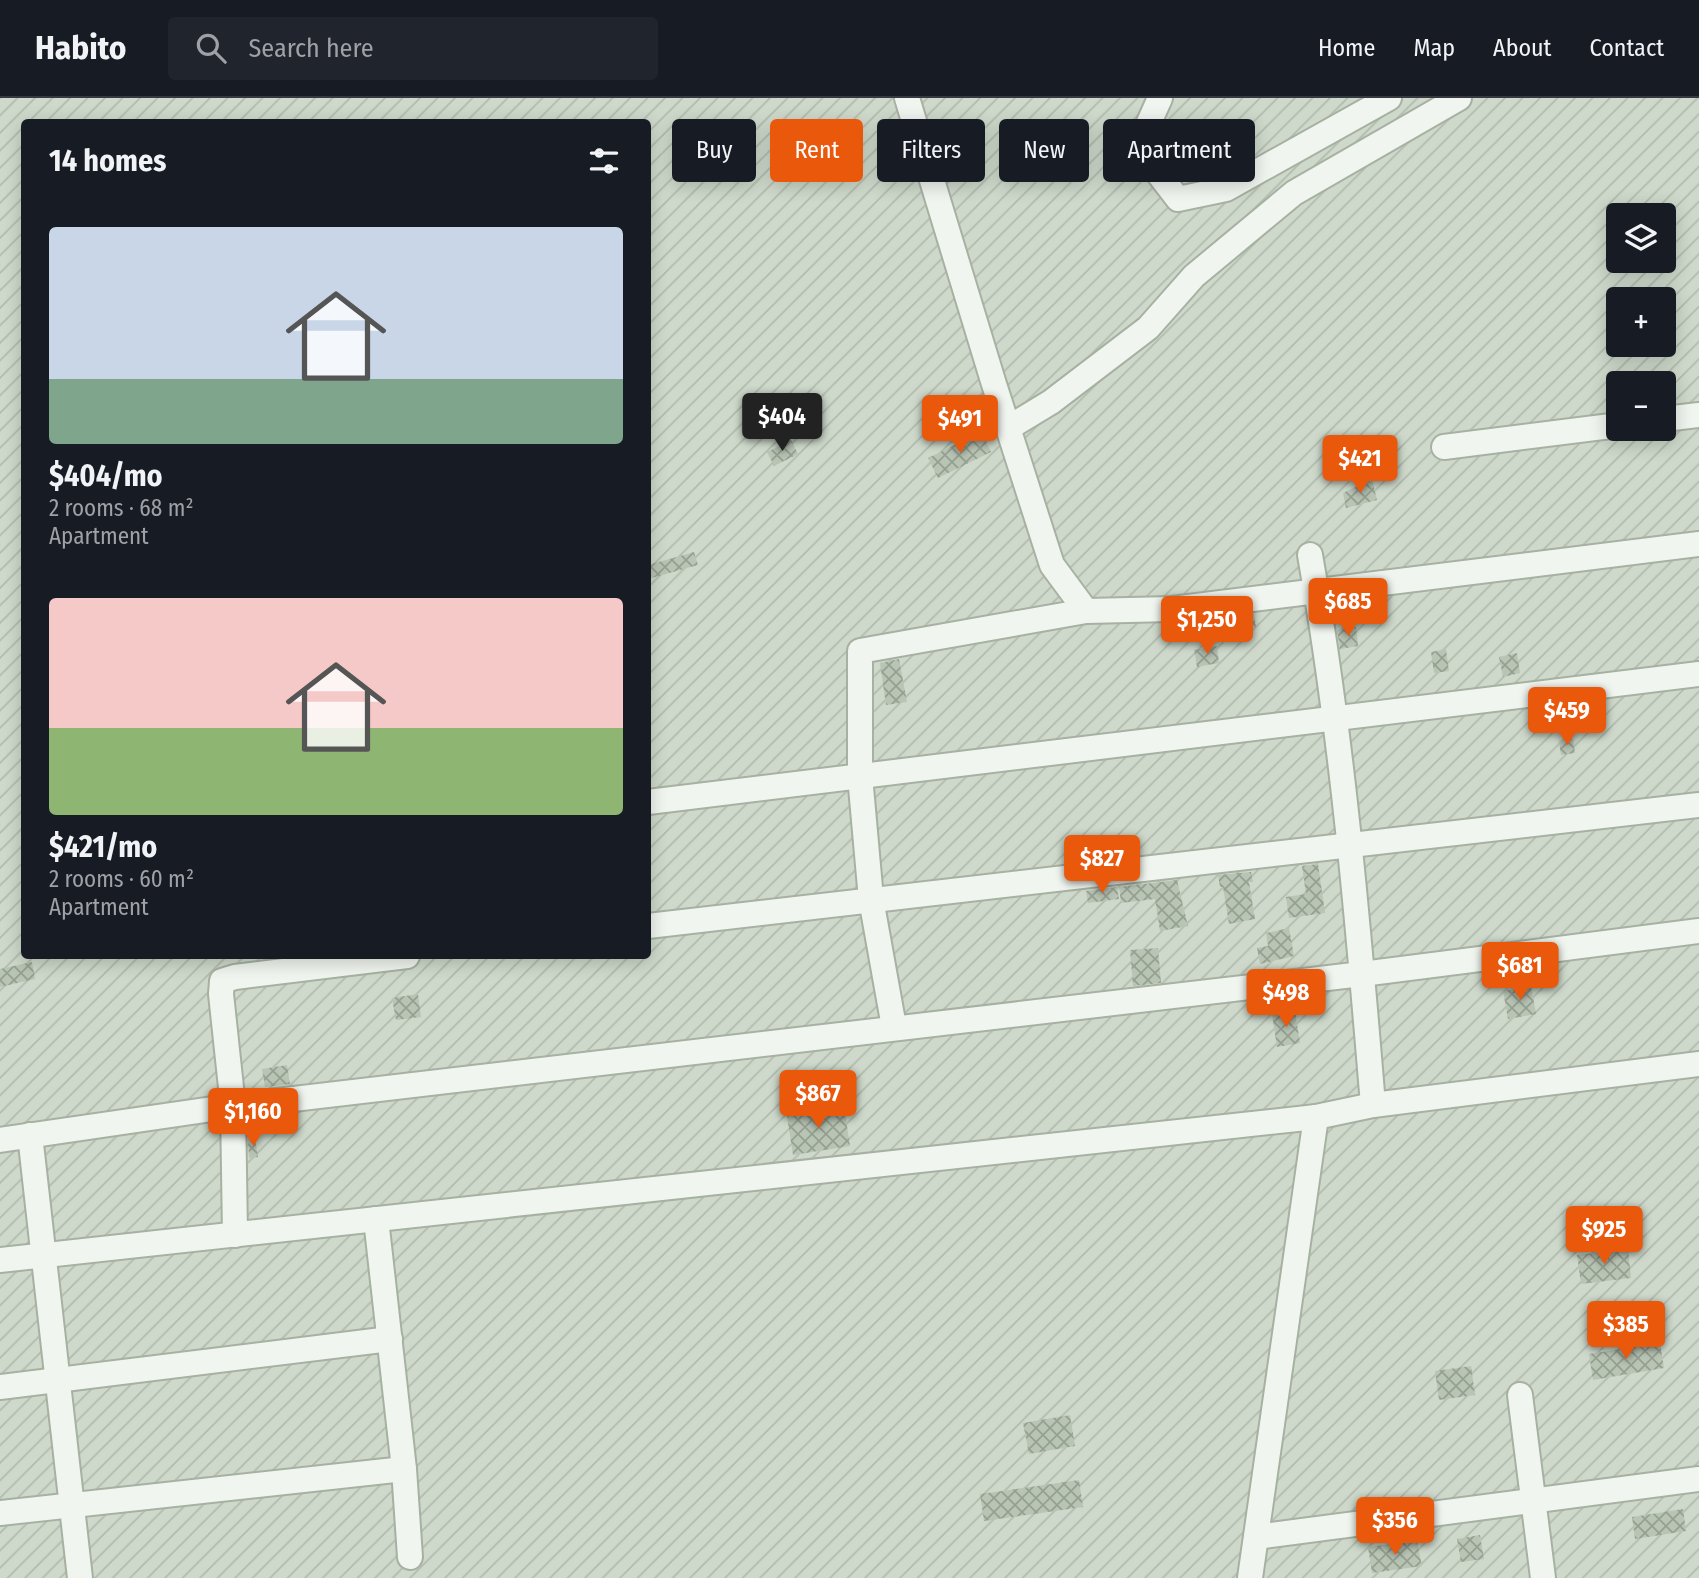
<!DOCTYPE html>
<html lang="en">
<head>
<meta charset="utf-8">
<style>
  body { margin:0; font-family:"Fira Sans Condensed",sans-serif; background:#20242c; color:#f1f3f6; height:100vh; display:flex; flex-direction:column; font-size:26px; white-space:nowrap }
  * { box-sizing:border-box; margin:0 }
  p { font-size:23px; color:#9ea1a6 }
  .icon { flex:none; width:38px; height:38px; fill:none; stroke:currentColor; stroke-width:2; stroke-linecap:round; stroke-linejoin:round }
  .map { position:relative; flex:1; overflow:hidden }
  .sheet { position:absolute; left:21px; top:21px; width:630px; height:840px; display:flex; flex-direction:column; background:#171b24; border-radius:7px; box-shadow:0 4px 18px #0003 }
  .sheet>* { flex:none }
  .banner { position:absolute; left:672px; top:21px; width:665px; height:63px; display:flex; gap:14px }
  .fabs { position:absolute; left:1606px; top:105px; display:grid; gap:14px }
  .fabs a { display:grid; place-items:center; width:70px; height:70px; border-radius:7px; background:#171b24; box-shadow:0 4px 18px #0003; font-size:35px }
  .price { position:absolute; translate:-50% -60px; padding:0 16px; border-radius:7px; background:#ea580c; color:#fff; font-size:23px; line-height:46px; filter:drop-shadow(0 2px 4px #0008) }
  .price::after { content:''; position:absolute; left:50%; top:42px; width:21px; height:16px; margin-left:-10px; background:inherit; clip-path:polygon(0 0,100% 0,50% 100%) }
  .price.active { background:#222; color:#fff }
  ul { padding:0; list-style:none }
  li { display:grid; align-content:center; gap:14px; height:371px; padding:0 28px }
  li span { display:grid; place-items:center; height:217px; border-radius:7px; color:#555 }
  li>.icon { margin-inline-start:auto }
  span .icon { width:126px; height:126px; fill:#fffc; stroke-width:1 }
  li b { font-size:30px }
  h2 { display:flex; justify-content:space-between; align-items:center; height:84px; padding:0 28px; font-size:30px }
  .tag { padding:0 24px; border-radius:7px; background:#171b24; box-shadow:0 4px 18px #0003; font-size:24px; line-height:63px }
  .tag.active { background:#ea580c; color:#fff }
  header { display:flex; align-items:center; gap:42px; box-sizing:border-box; height:98px; padding:0 35px; background:#171b24; border-bottom:2px solid #363941 }
  header strong { font-size:33px }
  nav { display:flex; gap:38px; margin-inline-start:auto; font-size:24px }
  .search { width:490px; height:63px; background:#20242c; display:flex; align-items:center; gap:18px; box-sizing:border-box; padding:0 24px; border-radius:7px; color:#9ea1a6; font-size:26px }
  .map>svg:first-child { display:block }
  .industrial { fill:url(#industrial-furrows); fill-rule:evenodd }
  .building { fill:url(#building-cross-hatch) }
  .lines { fill:none; stroke-linecap:round; stroke-linejoin:round }
  .minor-casing { stroke:#a6b1a2; stroke-width:28 }
  .minor { stroke:#f1f5ef; stroke-width:24 }
</style>
</head>
<body>
<header>
<strong>Habito</strong>
<div class="search"><svg class="icon" aria-label="search" viewBox="0 0 24 24"><circle cx="10" cy="10" r="6"/><path d="M15 15l6 6"/></svg>Search here</div>
<nav><a>Home</a><a>Map</a><a>About</a><a>Contact</a></nav>
</header>
<div class="map">
<svg width="1699" height="1480" viewBox="0 0 1699 1480">
  <defs>
    <pattern id="industrial-furrows" width="10" height="10" patternUnits="userSpaceOnUse" patternTransform="scale(1.75)"><rect width="10" height="10" fill="#ced9cb"/><path d="M-1 1l2-2M0 10L10 0M9 11l2-2" fill="none" stroke="#b1bbae"/></pattern>
    <pattern id="building-cross-hatch" width="8" height="8" patternUnits="userSpaceOnUse" patternTransform="scale(1.75)"><rect width="8" height="8" fill="#b8c4b4"/><path d="M0 0l8 8M0 8l8-8" fill="none" stroke="#96a092"/></pattern>
  </defs>
  <rect width="100%" height="100%" fill="#e0e7dd"/>
  <path class="industrial" d="M0,0H1699V1480H0ZM24,24H648V858H24ZM1619,117H1664V163H1619ZM1619,201H1664V247H1619ZM1619,285H1664V331H1619Z"/>
  <g class="building">
    <path d="M981,334L991,354L938,380L928,360Z"/>
    <path d="M791,342L798,356L774,368L767,354Z"/>
    <path d="M1372,381L1377,402L1346,410L1343,395Z"/>
    <path d="M694,454L698,467L648,481V467Z"/>
    <path d="M1254,516L1256,529L1223,533L1221,520Z"/>
    <path d="M1356,529L1358,548L1340,551L1337,532Z"/>
    <path d="M1217,548L1219,565L1197,569L1194,552Z"/>
    <path d="M1446,551L1449,573L1434,575L1431,554Z"/>
    <path d="M1517,555L1520,575L1503,579L1499,559Z"/>
    <path d="M899,561L907,604L886,607L880,565Z"/>
    <path d="M1573,641L1575,655L1561,657L1559,643Z"/>
    <path d="M1318,766L1325,815L1289,820L1286,799L1306,796L1302,768Z"/>
    <path d="M1251,774L1253,784H1249L1255,821L1229,826L1223,789H1220L1218,777Z"/>
    <path d="M1177,782L1188,828L1160,833L1155,801L1121,805L1119,789Z"/>
    <path d="M1117,789L1119,801L1088,805L1086,793Z"/>
    <path d="M1289,830L1294,858L1260,866L1257,850L1268,848L1266,835Z"/>
    <path d="M1158,850L1161,885L1133,888L1130,852Z"/>
    <path d="M32,864L35,881L0,889V871Z"/>
    <path d="M1531,888L1536,916L1508,921L1503,893Z"/>
    <path d="M418,896L421,919L396,922L392,900Z"/>
    <path d="M1295,913L1300,945L1277,949L1272,916Z"/>
    <path d="M287,967L290,986L265,989L262,971Z"/>
    <path d="M844,1008L850,1048L793,1057L786,1012L802,1009L803,1014Z"/>
    <path d="M255,1040L258,1059L249,1060L248,1041Z"/>
    <path d="M1628,1151L1631,1180L1581,1186L1577,1157Z"/>
    <path d="M1660,1245L1664,1270L1593,1282L1589,1256Z"/>
    <path d="M1471,1268L1475,1297L1439,1302L1435,1273Z"/>
    <path d="M1070,1317L1075,1348L1029,1356L1023,1325Z"/>
    <path d="M1079,1382L1083,1409L984,1423L980,1396Z"/>
    <path d="M1683,1411L1686,1433L1635,1441L1632,1419Z"/>
    <path d="M1480,1437L1484,1461L1461,1464L1457,1441Z"/>
    <path d="M1417,1443L1422,1468L1372,1475L1368,1449Z"/>
  </g>
  <g class="lines">
    <g class="minor-casing">
      <g id="minor">
        <path d="M907,0L993,283L1052,467L1086,513"/>
        <path d="M1160,0L1138,49L1178,101L1226,91L1389,0"/>
        <path d="M1664,321L1699,317"/>
        <path d="M1008,330L1051,304L1148,230L1194,178L1294,95L1459,0"/>
        <path d="M1444,349L1619,327"/>
        <path d="M1310,457C1342,638 1358,824 1373,1007"/>
        <path d="M648,704L1699,576"/>
        <path d="M648,828L1699,707"/>
        <path d="M894,929L871,801L860,678V553L1086,513L1172,511L1699,446"/>
        <path d="M30,1037L80,1480"/>
        <path d="M0,1042L233,1008L1362,876L1699,833"/>
        <path d="M376,1121L404,1371L410,1459"/>
        <path d="M235,1137L233,1008L221,896L222,883L235,879L407,858"/>
        <path d="M0,1162L1316,1019L1373,1007L1699,966"/>
        <path d="M0,1289L390,1241"/>
        <path d="M1520,1297L1543,1480"/>
        <path d="M0,1415L404,1371"/>
        <path d="M1256,1439L1699,1381"/>
        <path d="M1250,1480L1316,1019"/>
      </g>
    </g>
    <use href="#minor" class="minor"/>
  </g>
</svg>
<div class="fabs">
<a><svg class="icon" aria-label="layers" viewBox="0 0 24 24"><path d="M12 4l9 5-9 5-9-5zM3 14l9 5 9-5"/></svg></a>
<a>+</a>
<a>−</a>
</div>
<b class="price active" style="left:782px;top:355px">$404</b>
<b class="price" style="left:960px;top:357px">$491</b>
<b class="price" style="left:1360px;top:397px">$421</b>
<b class="price" style="left:1348px;top:540px">$685</b>
<b class="price" style="left:1207px;top:558px">$1,250</b>
<b class="price" style="left:1567px;top:649px">$459</b>
<b class="price" style="left:1102px;top:797px">$827</b>
<b class="price" style="left:1520px;top:904px">$681</b>
<b class="price" style="left:1286px;top:931px">$498</b>
<b class="price" style="left:818px;top:1032px">$867</b>
<b class="price" style="left:253px;top:1050px">$1,160</b>
<b class="price" style="left:1604px;top:1168px">$925</b>
<b class="price" style="left:1626px;top:1263px">$385</b>
<b class="price" style="left:1395px;top:1459px">$356</b>
<div class="banner">
<a class="tag">Buy</a>
<a class="tag active">Rent</a>
<a class="tag">Filters</a>
<a class="tag">New</a>
<a class="tag">Apartment</a>
</div>
<section class="sheet">
<h2>14 homes<svg class="icon" aria-label="filters" viewBox="0 0 24 24"><path d="M4 7h16M4 17h16"/><circle cx="9" cy="7" r="2"/><circle cx="15" cy="17" r="2"/></svg></h2>
<ul>
<li><span style="background:linear-gradient(#c9d6e8 70%,#7fa58c 0)"><svg class="icon" aria-label="home" viewBox="0 0 24 24"><path d="M3 11l9-7 9 7M6 9v11h12V9"/></svg></span><div><b>$404/mo</b><p>2 rooms · 68 m²</p><p>Apartment</p></div></li>
<li><span style="background:linear-gradient(#f6c9c9 60%,#8fb573 0)"><svg class="icon" aria-label="home" viewBox="0 0 24 24"><path d="M3 11l9-7 9 7M6 9v11h12V9"/></svg></span><div><b>$421/mo</b><p>2 rooms · 60 m²</p><p>Apartment</p></div></li>
</ul>
</section>
</div>
</body>
</html>
